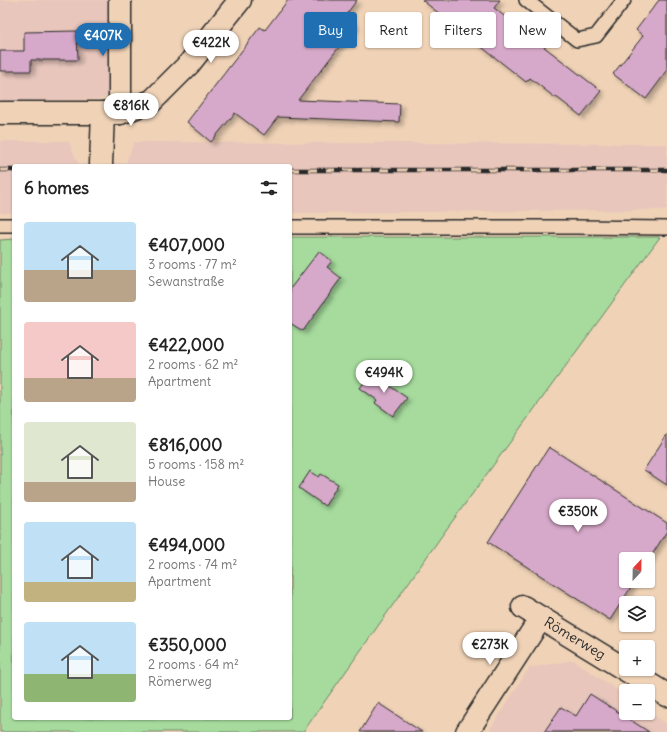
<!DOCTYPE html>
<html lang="en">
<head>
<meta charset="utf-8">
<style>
  body { margin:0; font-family:Delius,sans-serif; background:#f6f6f6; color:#222; height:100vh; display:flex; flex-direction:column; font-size:15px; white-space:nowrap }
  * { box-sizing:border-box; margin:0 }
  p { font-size:13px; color:#767676 }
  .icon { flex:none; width:22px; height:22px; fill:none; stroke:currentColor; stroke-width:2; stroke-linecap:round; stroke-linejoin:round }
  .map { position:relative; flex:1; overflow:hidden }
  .sheet { position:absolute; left:12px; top:164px; width:280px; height:556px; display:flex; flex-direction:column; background:#fff; border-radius:4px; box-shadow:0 1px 3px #0004 }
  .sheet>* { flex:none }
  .banner { position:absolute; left:304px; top:12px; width:303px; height:36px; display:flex; gap:8px }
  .needle { width:26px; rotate:22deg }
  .buttons { position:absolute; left:619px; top:552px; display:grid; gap:8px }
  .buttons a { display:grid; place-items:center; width:36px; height:36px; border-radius:4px; background:#fff; box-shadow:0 1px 3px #0004; font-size:20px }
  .price { position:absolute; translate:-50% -34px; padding:0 9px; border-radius:14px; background:#fff; color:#222; font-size:13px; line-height:26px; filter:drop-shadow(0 1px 2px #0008) }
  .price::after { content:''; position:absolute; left:50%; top:24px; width:12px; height:9px; margin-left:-6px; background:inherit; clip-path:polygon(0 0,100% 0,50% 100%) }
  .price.active { background:#1f6fb2; color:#fff }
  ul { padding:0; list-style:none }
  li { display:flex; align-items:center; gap:12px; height:100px; padding:0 12px }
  li span { display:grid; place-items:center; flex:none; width:112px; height:80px; border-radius:4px; color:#555 }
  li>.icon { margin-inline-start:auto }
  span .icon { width:48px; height:48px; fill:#fffc; stroke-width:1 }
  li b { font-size:17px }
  h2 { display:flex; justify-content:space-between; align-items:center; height:48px; padding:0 12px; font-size:17px }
  .chip { padding:0 14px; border-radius:4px; background:#fff; box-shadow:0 1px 3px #0004; font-size:14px; line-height:36px }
  .chip.active { background:#1f6fb2; color:#fff }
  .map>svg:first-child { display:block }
  .built { fill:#e8c6bc }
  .green { fill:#a6db9d; stroke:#688364 }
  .building { fill:#d6a8c9; stroke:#2b2b2b; filter:url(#shadow) }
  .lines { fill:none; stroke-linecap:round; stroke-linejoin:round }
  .service-casing { stroke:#2b2b2b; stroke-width:16 }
  .minor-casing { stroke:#2b2b2b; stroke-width:25 }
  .service { stroke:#f0d3b7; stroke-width:13 }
  .minor { stroke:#f0d3b7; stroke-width:22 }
  .rail-casing { stroke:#2b2b2b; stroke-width:4.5 }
  .rail { stroke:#f0d3b7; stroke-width:3; stroke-dasharray:9; stroke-linecap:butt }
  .labels { text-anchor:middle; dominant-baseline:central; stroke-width:3; stroke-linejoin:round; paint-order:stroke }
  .street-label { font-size:14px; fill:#2b2b2b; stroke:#f0d3b7 }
</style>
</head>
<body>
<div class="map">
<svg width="667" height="732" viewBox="0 0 667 732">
  <defs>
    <filter id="shadow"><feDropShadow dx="3.5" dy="3.5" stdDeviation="2" flood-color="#0004"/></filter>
  </defs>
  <rect width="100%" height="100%" fill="#f0d3b7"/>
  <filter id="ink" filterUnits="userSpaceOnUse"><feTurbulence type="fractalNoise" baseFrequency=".025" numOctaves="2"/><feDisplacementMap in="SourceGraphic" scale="8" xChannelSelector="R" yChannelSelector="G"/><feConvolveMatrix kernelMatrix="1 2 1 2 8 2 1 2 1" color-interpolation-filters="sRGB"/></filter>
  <g filter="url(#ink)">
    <g class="built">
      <path d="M0,0H111V89L109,94L100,99L0,101Z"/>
      <path d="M0,141H68L79,164L126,163L134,142L667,144V210L290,213V166H14V213H0Z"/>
      <path d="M573,660L626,696V713H648V711L667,724V732H488L529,668Z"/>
    </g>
    <path class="green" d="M290,237H660L443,534L303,732H0V240L14,239V718H290Z"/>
    <g class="building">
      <path d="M288,0H357L345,16L356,25L298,100L400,104L399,122L278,117L264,135L235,113L211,142L187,122L260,27L265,30Z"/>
      <path d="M422,0H500L494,8L601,91L581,116L555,96L554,97L530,78L526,82Z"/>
      <path d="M659,0H667V71L646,99L613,74L643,36L636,30Z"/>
      <path d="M77,31L78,60H31V71H0V51H24V32Z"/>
      <path d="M319,251L332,261L327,267L341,278L303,331L290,323V289Z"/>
      <path d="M371,373L407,398L393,416L375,403L377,400L360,388Z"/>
      <path d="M667,434V485L644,470Z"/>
      <path d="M549,447L667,523V531L648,561V559H626V581H635L610,620L488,542Z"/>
      <path d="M310,471L319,477L321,474L338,484L325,506L299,488Z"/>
      <path d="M590,694L649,732H544L561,707L576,716Z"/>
      <path d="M378,703L422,732H360Z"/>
    </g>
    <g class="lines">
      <g class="service-casing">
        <g id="service">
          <path d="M526,0L577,40L596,36L624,0"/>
          <path d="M0,225H14"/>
          <path d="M290,227H576L667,228"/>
        </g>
      </g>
      <g class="minor-casing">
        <g id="minor">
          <path d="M120,0V113"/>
          <path d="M0,113H120L152,101L189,64L240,0"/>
          <path d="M101,164L103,113"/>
          <path d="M523,607L667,695"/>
          <path d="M467,732L541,618"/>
        </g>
      </g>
      <use href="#service" class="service"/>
      <use href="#minor" class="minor"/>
      <g class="rail-casing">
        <g id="rail">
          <path d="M0,170H14"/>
          <path d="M290,170H667"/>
        </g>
      </g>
      <use href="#rail" class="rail"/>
    </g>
  </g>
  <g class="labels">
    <g class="street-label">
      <text transform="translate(575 638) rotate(31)">Römerweg</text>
    </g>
  </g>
</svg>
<div class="buttons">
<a><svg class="needle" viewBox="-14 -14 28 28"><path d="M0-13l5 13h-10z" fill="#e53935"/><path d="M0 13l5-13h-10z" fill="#767676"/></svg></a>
<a><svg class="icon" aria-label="layers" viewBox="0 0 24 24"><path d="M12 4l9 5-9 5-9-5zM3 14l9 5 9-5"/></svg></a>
<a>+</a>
<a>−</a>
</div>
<b class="price active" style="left:103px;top:57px">€407K</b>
<b class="price" style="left:211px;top:64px">€422K</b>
<b class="price" style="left:131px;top:127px">€816K</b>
<b class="price" style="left:384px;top:394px">€494K</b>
<b class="price" style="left:578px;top:533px">€350K</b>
<b class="price" style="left:490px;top:666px">€273K</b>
<div class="banner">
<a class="chip active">Buy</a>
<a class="chip">Rent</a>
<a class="chip">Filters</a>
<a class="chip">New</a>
</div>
<section class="sheet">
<h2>6 homes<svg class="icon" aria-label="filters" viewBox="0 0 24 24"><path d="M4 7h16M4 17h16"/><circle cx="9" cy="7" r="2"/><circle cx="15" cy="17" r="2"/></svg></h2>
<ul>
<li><span style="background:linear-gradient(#bfe0f5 60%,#b9a48a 0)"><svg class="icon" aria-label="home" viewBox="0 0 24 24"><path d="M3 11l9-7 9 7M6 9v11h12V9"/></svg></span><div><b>€407,000</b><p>3 rooms · 77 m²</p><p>Sewanstraße</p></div></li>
<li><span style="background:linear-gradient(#f6c9c9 70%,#b9a48a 0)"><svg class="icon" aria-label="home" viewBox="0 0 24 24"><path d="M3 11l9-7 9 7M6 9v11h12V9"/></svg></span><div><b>€422,000</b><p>2 rooms · 62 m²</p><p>Apartment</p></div></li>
<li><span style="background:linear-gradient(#dfe7d0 75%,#b9a48a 0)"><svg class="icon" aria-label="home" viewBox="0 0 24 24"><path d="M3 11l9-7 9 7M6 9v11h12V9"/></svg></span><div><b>€816,000</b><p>5 rooms · 158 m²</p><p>House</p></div></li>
<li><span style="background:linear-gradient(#bfe0f5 75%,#c2b280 0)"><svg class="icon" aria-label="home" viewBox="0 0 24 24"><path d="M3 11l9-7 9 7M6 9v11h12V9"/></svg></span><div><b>€494,000</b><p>2 rooms · 74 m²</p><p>Apartment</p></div></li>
<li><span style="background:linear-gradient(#bfe0f5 65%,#8fb573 0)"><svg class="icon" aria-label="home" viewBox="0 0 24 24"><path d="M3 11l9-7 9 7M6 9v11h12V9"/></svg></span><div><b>€350,000</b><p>2 rooms · 64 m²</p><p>Römerweg</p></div></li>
</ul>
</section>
</div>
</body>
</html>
